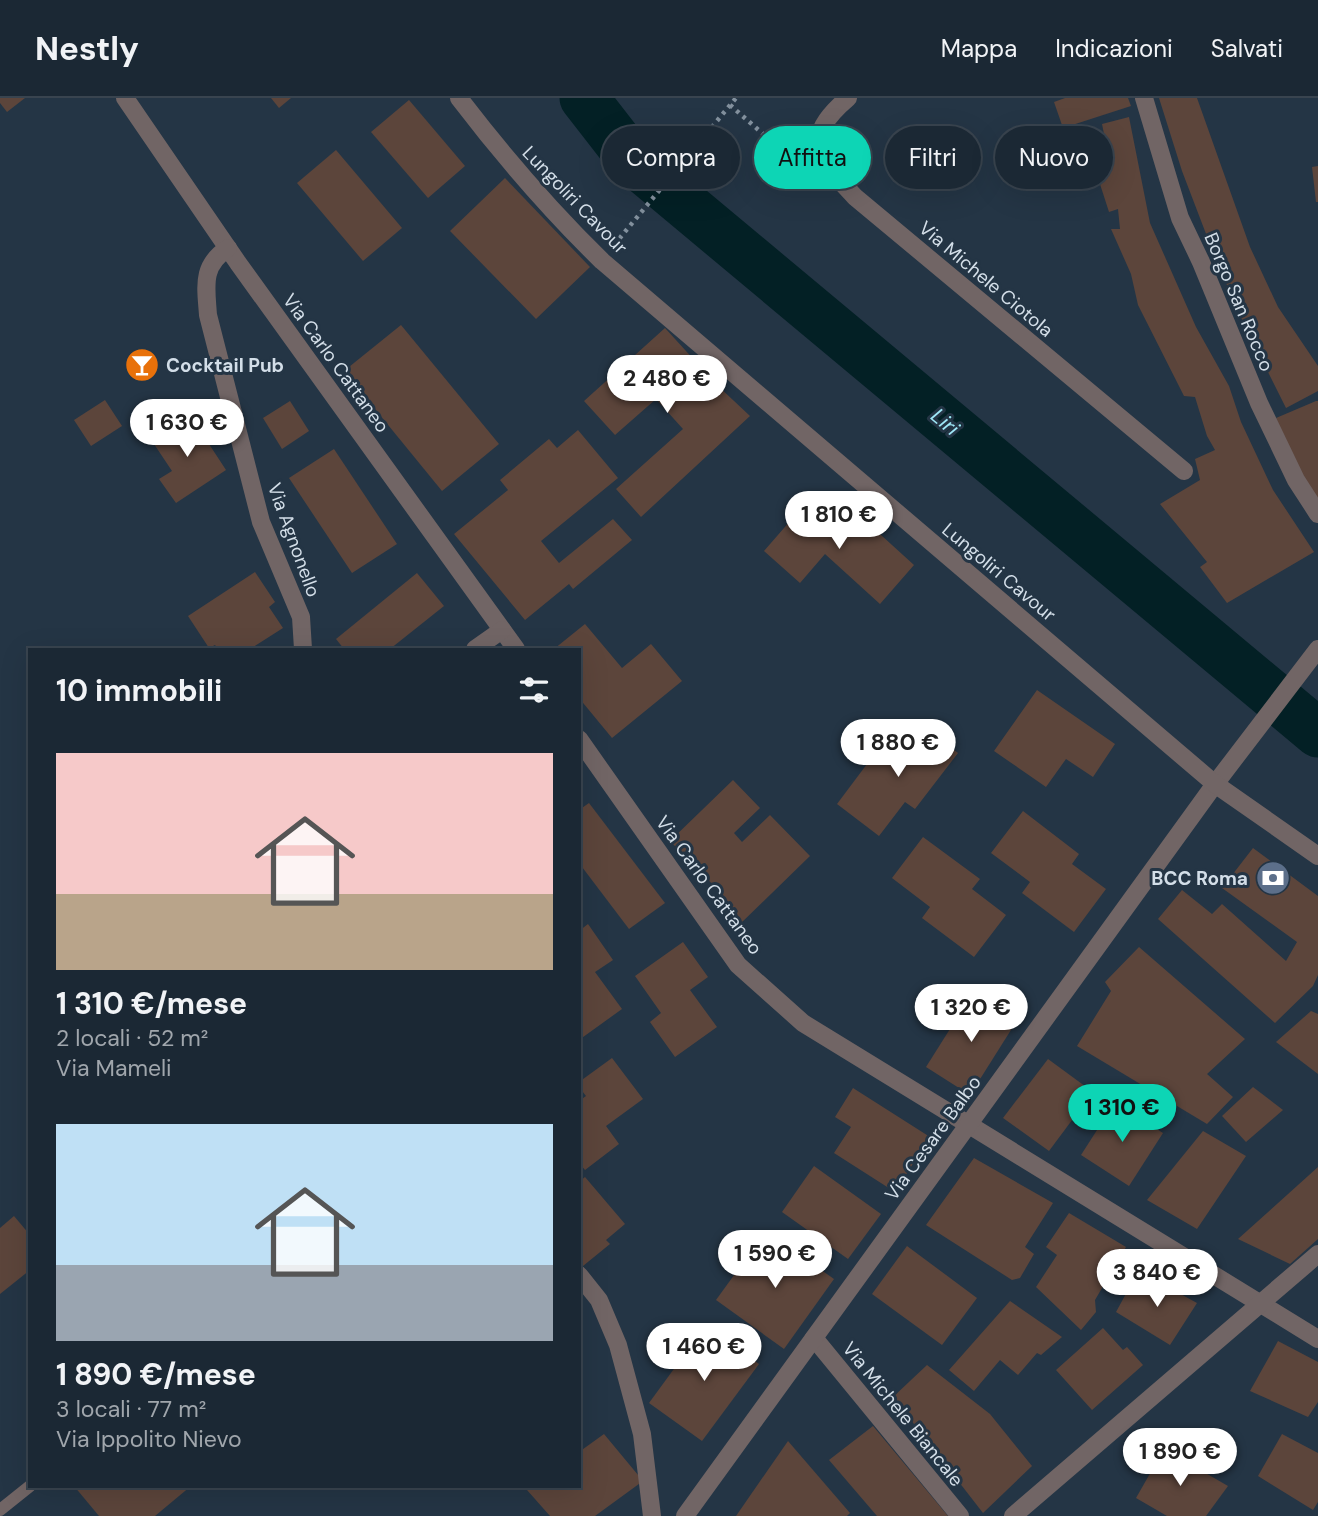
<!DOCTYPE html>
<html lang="it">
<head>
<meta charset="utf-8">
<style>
  body { margin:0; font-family:"DM Sans",sans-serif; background:#283440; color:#f1f3f6; height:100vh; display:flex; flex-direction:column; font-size:26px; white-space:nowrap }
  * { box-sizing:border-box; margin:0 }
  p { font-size:23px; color:#a0a6ac }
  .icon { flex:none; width:38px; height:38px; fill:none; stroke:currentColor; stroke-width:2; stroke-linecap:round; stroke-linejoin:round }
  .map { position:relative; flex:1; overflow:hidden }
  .sheet { position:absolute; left:28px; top:550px; width:553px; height:840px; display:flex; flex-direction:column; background:#1b2834; border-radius:0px; box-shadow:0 7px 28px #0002,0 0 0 2px #39444f }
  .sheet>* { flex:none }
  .banner { position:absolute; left:602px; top:28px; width:611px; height:63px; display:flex; gap:14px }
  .price { position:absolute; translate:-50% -60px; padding:0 16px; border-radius:24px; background:#fff; color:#222; font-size:23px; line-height:46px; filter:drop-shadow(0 2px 4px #0008) }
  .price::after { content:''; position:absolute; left:50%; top:42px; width:21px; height:16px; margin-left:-10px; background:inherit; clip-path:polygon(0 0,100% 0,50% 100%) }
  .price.on { background:#0dd5b5; color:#111 }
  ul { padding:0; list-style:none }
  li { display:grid; align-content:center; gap:14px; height:371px; padding:0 28px }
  li span { display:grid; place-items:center; height:217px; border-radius:0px; color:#555 }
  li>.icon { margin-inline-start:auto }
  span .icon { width:126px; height:126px; fill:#fffc; stroke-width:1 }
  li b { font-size:30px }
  h2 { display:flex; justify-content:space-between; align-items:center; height:84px; padding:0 28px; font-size:30px }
  .pill { padding:0 24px; border-radius:32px; background:#1b2834; box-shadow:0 7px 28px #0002,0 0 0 2px #39444f; font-size:24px; line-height:63px }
  .pill.on { background:#0dd5b5; color:#111 }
  header { display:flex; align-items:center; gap:42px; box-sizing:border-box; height:98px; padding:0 35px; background:#1b2834; border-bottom:2px solid #39444f }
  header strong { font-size:33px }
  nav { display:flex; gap:38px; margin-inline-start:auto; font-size:24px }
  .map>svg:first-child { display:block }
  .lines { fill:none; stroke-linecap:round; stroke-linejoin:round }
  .river { stroke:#032025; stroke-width:49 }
  .building { fill:#5c453b }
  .path { stroke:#82909d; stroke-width:4.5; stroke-dasharray:3.5 5; stroke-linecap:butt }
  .service { stroke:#716565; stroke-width:12 }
  .minor { stroke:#716565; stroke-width:18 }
  .tertiary { stroke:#716565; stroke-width:18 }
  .labels { text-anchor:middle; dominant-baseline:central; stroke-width:6; stroke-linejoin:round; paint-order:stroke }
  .street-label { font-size:19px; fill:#d3dee8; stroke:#243545 }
  .poi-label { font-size:19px; font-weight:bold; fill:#d3dee8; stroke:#243545; text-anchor:start }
  .water-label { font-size:21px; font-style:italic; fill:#9fe8f8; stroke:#243545 }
</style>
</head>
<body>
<header>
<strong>Nestly</strong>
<nav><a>Mappa</a><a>Indicazioni</a><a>Salvati</a></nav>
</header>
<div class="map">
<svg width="1318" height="1418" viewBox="0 0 1318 1418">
  <rect width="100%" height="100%" fill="#243545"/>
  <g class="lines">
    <path class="river" d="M584,0L633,63L1318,635"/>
  </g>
  <g class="building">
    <path d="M0,0H25L7,14L0,5Z"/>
    <path d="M271,0H291L279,10Z"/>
    <path d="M1065,0H1128L1131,8L1063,30L1054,4Z"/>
    <path d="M1159,0H1197L1250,149L1278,209L1318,268V293L1286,310L1243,224L1216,162L1182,73Z"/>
    <path d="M409,2L465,68L428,100L371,34Z"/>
    <path d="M1129,19L1150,125L1196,229L1229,288L1241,324L1273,392L1314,454L1227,505L1200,469L1207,464L1160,406L1200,382L1195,361L1215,352L1207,338L1195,299L1184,298L1138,207L1131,176L1111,131H1120L1118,111L1109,114L1099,83L1088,85L1085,56L1107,51L1102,26Z"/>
    <path d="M336,52L402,130L363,163L297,85Z"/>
    <path d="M1318,68V104H1316L1312,69Z"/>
    <path d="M505,80L590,169L536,221L450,133Z"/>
    <path d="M401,227L499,346L442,393L344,273Z"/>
    <path d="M665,230L717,287L750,318L641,419L616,391L683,331L656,301L615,337L584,303Z"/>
    <path d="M105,302L122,328L91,348L74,322Z"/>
    <path d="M290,303L309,333L282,351L263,320Z"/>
    <path d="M1316,303H1318V403L1288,352L1276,320Z"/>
    <path d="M190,317L226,372L176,405L159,381L172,373L152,343Z"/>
    <path d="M578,332L618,380L541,443L559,465L613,421L632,442L573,491L569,486L525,522L454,436L508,392L500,382L549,341L557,350Z"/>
    <path d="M334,351L397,446L352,475L289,380Z"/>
    <path d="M811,399L829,415L822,422L840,438L859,417L914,467L880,506L825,456L800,485L764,453Z"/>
    <path d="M255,474L275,504L269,509L283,530L250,551H218L215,547L209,550L188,518Z"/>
    <path d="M417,475L444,508L390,551H344L336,541Z"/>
    <path d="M585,526L622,570L651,546L682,583L612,640L579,600V551H554Z"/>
    <path d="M1037,592L1115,646L1093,679L1066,661L1046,689L994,653Z"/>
    <path d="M916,623L958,655L915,711L905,704L879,738L837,706L876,654L887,662Z"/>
    <path d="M733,682L760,710L734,735L742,744L770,717L810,758L738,828L715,804L722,796L670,743Z"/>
    <path d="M589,705L665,805L629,831L579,765V712Z"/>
    <path d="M1023,713L1079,756L1072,766L1106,791L1074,834L1022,795L1030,784L991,755Z"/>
    <path d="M923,739L980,781L972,791L1006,817L974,859L922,820L930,809L892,780Z"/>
    <path d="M1253,750L1318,798V877L1313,888L1275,925L1158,821L1182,792L1212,816L1222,806L1286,863L1297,844L1222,790Z"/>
    <path d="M588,826L613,862L595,874L622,911L579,942V833Z"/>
    <path d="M683,844L708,879L690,892L717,929L675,959L650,924L661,915L635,878Z"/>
    <path d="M1139,849L1245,941L1207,976L1233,999L1207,1026L1077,948L1111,893L1105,884Z"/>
    <path d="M972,896L1016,924L970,997L926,969Z"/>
    <path d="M1311,913L1318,916V976L1276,944Z"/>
    <path d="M612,960L643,1001L606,1028L619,1046L585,1072L579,1065V1003L586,998L579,989V984Z"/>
    <path d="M1048,961L1093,994L1049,1053L1003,1020Z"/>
    <path d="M1253,989L1283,1012L1246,1044L1222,1018Z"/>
    <path d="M853,990L930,1039L895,1094L834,1055L851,1029L835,1019Z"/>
    <path d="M1115,1004L1163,1035L1129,1088L1081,1057Z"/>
    <path d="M1203,1033L1246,1058L1197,1131L1147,1102Z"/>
    <path d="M974,1060L1053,1105L1025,1149L1034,1156L1020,1180L1012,1182L926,1127Z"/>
    <path d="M814,1068L881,1116L848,1161L782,1114Z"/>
    <path d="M1318,1069V1141L1290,1166L1238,1141Z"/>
    <path d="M585,1079L625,1126L606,1142L610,1146L583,1168L579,1163V1084Z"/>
    <path d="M1069,1115L1126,1149L1095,1202L1096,1214L1081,1232L1036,1189L1057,1157L1046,1149Z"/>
    <path d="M14,1118L30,1137V1172L0,1196V1130Z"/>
    <path d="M766,1133L834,1181L784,1251L716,1202Z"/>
    <path d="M907,1148L977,1200L942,1247L872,1196Z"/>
    <path d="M1146,1177L1197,1205L1170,1247L1116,1214L1128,1192L1135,1195Z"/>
    <path d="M1010,1203L1062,1239L1041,1257L1037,1255L1018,1277L1000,1262L974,1293L949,1272Z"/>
    <path d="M706,1227L759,1266L702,1343L649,1305Z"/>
    <path d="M1103,1230L1123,1252L1127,1249L1143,1267L1092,1312L1056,1272Z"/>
    <path d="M1278,1243L1318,1264V1304L1308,1319L1250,1293Z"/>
    <path d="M927,1267L990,1316L1032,1368L983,1415L893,1299Z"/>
    <path d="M873,1328L948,1418H877L829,1362Z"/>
    <path d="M604,1336L643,1383L595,1418H550L527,1392L533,1388H579V1354Z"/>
    <path d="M1282,1336L1318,1355V1404L1313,1412L1258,1378Z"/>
    <path d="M788,1343L850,1415L847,1418H736Z"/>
    <path d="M1164,1351L1228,1388L1206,1418H1167L1136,1400Z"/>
    <path d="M74,1388H191L155,1418H99Z"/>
  </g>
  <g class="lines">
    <g class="path">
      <path d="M730,7L803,71"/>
      <path d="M614,147L736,0"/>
    </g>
    <path class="service" d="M0,1412L30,1388"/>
    <g class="minor">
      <path d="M125,0L238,165L516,551"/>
      <path d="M848,0C800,41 818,60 855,99L1184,373"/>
      <path d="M1144,0L1180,120L1201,164L1259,305L1296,382L1318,416"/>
      <path d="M228,150C201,168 206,188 208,217L261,424L301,519L303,551"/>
      <path d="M475,551L502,532"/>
      <path d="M579,641L738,867L803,925L1318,1241"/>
      <path d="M579,1177L599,1202L618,1247L642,1336L652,1418"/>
      <path d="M814,1240L960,1418"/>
      <path d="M685,1418L1215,686L1318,551"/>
      <path d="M1013,1418L1318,1156"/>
    </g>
    <path class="tertiary" d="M459,0C504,59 549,111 602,163L1215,686L1318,758"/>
  </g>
  <defs>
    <g id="bar-disc" transform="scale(1.75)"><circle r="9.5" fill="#e8710a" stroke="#243545"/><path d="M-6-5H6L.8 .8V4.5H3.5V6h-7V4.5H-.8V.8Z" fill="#fff"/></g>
    <g id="bank-disc" transform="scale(1.75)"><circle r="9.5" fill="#5c6f8a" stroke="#243545"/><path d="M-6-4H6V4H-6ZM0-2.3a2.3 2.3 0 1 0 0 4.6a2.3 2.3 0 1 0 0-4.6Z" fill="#fff"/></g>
  </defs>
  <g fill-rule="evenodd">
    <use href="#bar-disc" x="142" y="267"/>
    <use href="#bank-disc" x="1273" y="780"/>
  </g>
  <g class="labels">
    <g class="street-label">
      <text transform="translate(575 102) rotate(46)">Lungoliri Cavour</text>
      <text transform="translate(986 181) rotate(40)">Via Michele Ciotola</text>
      <text transform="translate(1239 204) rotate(67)">Borgo San Rocco</text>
      <text transform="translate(336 265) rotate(54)">Via Carlo Cattaneo</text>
      <text transform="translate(294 442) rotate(70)">Via Agnonello</text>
      <text transform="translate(999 474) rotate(40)">Lungoliri Cavour</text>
      <text transform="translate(709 787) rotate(54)">Via Carlo Cattaneo</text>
      <text transform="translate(933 1040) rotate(-54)">Via Cesare Balbo</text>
      <text transform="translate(903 1316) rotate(51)">Via Michele Biancale</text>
    </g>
    <g class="poi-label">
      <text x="166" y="267">Cocktail Pub</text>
      <text x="1248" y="780" text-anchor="end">BCC Roma</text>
    </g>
    <g class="water-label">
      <text transform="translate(945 324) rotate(40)">Liri</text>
    </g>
  </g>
</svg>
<b class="price" style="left:667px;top:317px">2 480 €</b>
<b class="price" style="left:187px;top:361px">1 630 €</b>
<b class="price" style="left:839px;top:453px">1 810 €</b>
<b class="price" style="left:898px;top:681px">1 880 €</b>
<b class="price" style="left:971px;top:946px">1 320 €</b>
<b class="price on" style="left:1122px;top:1046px">1 310 €</b>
<b class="price" style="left:775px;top:1192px">1 590 €</b>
<b class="price" style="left:1157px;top:1211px">3 840 €</b>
<b class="price" style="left:704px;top:1285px">1 460 €</b>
<b class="price" style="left:1180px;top:1390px">1 890 €</b>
<div class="banner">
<a class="pill">Compra</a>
<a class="pill on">Affitta</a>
<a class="pill">Filtri</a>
<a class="pill">Nuovo</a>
</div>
<section class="sheet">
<h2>10 immobili<svg class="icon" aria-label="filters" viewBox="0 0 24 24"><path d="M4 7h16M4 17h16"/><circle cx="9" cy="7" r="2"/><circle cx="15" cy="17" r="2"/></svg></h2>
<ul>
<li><span style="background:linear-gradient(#f6c9c9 65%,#b9a48a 0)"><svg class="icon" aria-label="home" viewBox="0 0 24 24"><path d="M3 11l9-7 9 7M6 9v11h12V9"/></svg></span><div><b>1 310 €/mese</b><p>2 locali · 52 m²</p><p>Via Mameli</p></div></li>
<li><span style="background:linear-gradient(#bfe0f5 65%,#9aa5b1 0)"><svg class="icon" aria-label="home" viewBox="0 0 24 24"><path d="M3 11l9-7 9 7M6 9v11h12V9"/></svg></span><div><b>1 890 €/mese</b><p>3 locali · 77 m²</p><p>Via Ippolito Nievo</p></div></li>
</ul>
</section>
</div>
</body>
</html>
